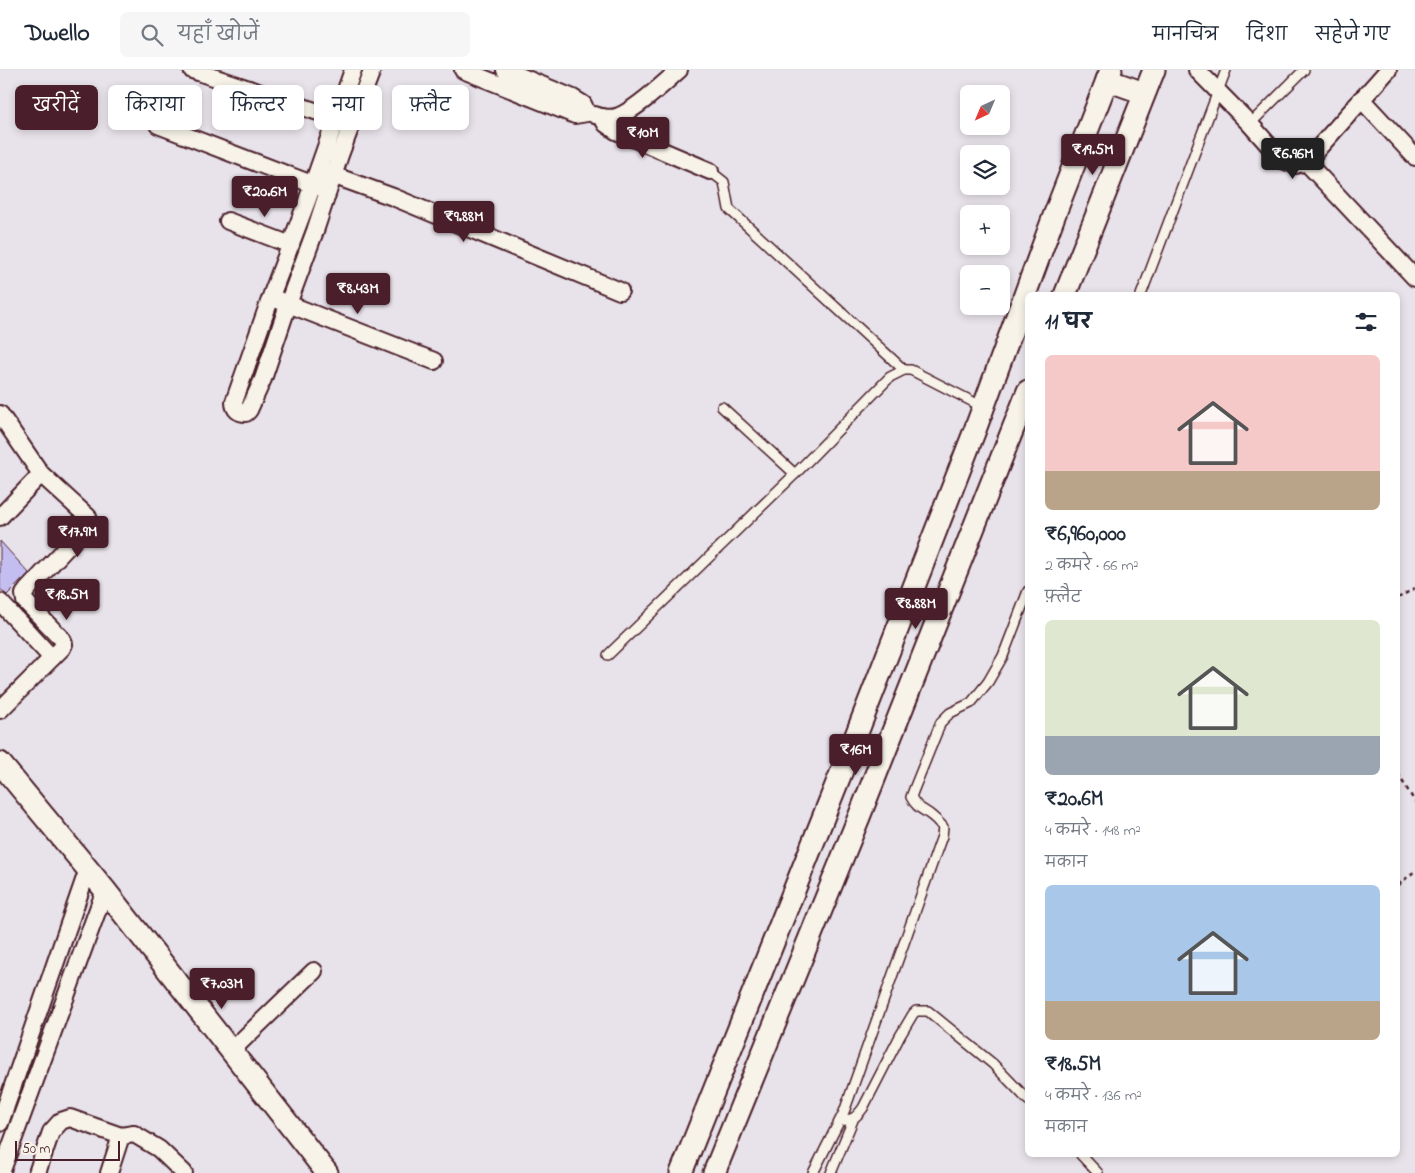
<!DOCTYPE html>
<html lang="hi">
<head>
<meta charset="utf-8">
<style>
  body { margin:0; font-family:"Indie Flower","Playpen Sans Deva",sans-serif; background:#f6f6f7; color:#1f2937; height:100vh; display:flex; flex-direction:column; font-size:19px; white-space:nowrap }
  * { box-sizing:border-box; margin:0 }
  p { font-size:16px; color:#747a83 }
  .icon { flex:none; width:28px; height:28px; fill:none; stroke:currentColor; stroke-width:2; stroke-linecap:round; stroke-linejoin:round }
  .map { position:relative; flex:1; overflow:hidden }
  .sheet { position:absolute; left:1025px; top:222px; width:375px; height:865px; display:flex; flex-direction:column; background:#fff; border-radius:8px; box-shadow:0 2px 8px #0003 }
  .sheet>* { flex:none }
  .guide { position:absolute; left:15px; top:15px; width:475px; height:45px; display:flex; gap:10px }
  .needle { width:32px; rotate:224deg }
  .fabs { position:absolute; left:960px; top:15px; display:grid; gap:10px }
  .fabs a { display:grid; place-items:center; width:50px; height:50px; border-radius:8px; background:#fff; box-shadow:0 2px 8px #0003; font-size:25px }
  .scale { position:absolute; left:15px; bottom:12px; width:105px; box-sizing:border-box; padding-left:5px; border:2px solid #4a1f2b; border-top:0; font-size:14px; line-height:18px; white-space:nowrap; color:#4a1f2b; -webkit-text-stroke:4px #f7f3e8; paint-order:stroke }
  .price { position:absolute; translate:-50% -42px; padding:0 11px; border-radius:5px; background:#4a1f2b; color:#fff; font-size:16px; line-height:32px; filter:drop-shadow(0 1px 2px #0008) }
  .price::after { content:''; position:absolute; left:50%; top:30px; width:15px; height:11px; margin-left:-8px; background:inherit; clip-path:polygon(0 0,100% 0,50% 100%) }
  .price.active { background:#222; color:#fff }
  ul { padding:0; list-style:none }
  li { display:grid; align-content:center; gap:10px; height:265px; padding:0 20px }
  li span { display:grid; place-items:center; height:155px; border-radius:8px; color:#555 }
  li>.icon { margin-inline-start:auto }
  span .icon { width:90px; height:90px; fill:#fffc; stroke-width:1 }
  li b { font-size:21px }
  h2 { display:flex; justify-content:space-between; align-items:center; height:60px; padding:0 20px; font-size:21px }
  .chip { padding:0 18px; border-radius:8px; background:#fff; box-shadow:0 2px 8px #0003; font-size:18px; line-height:45px }
  .chip.active { background:#4a1f2b; color:#fff }
  header { display:flex; align-items:center; gap:30px; box-sizing:border-box; height:70px; padding:0 25px; background:#fff; border-bottom:1px solid #e0e1e3 }
  header strong { font-size:24px }
  nav { display:flex; gap:28px; margin-inline-start:auto; font-size:18px }
  .search { width:350px; height:45px; background:#f6f6f7; display:flex; align-items:center; gap:12px; box-sizing:border-box; padding:0 18px; border-radius:8px; color:#747a83; font-size:19px }
  .map>svg:first-child { display:block }
  .building { fill:#c4bef0; stroke:#4a1f2b }
  .lines { fill:none; stroke-linecap:round; stroke-linejoin:round }
  .service-casing { stroke:#4a1f2b; stroke-width:12 }
  .minor-casing { stroke:#4a1f2b; stroke-width:20 }
  .tertiary-casing { stroke:#4a1f2b; stroke-width:25 }
  .path { stroke:#4a1f2b; stroke-width:2.5; stroke-dasharray:4 4; stroke-linecap:butt }
  .service { stroke:#f7f3e8; stroke-width:9 }
  .minor { stroke:#f7f3e8; stroke-width:16 }
  .tertiary { stroke:#f7f3e8; stroke-width:21 }
</style>
</head>
<body>
<header>
<strong>Dwello</strong>
<div class="search"><svg class="icon" aria-label="search" viewBox="0 0 24 24"><circle cx="10" cy="10" r="6"/><path d="M15 15l6 6"/></svg>यहाँ खोजें</div>
<nav><a>मानचित्र</a><a>दिशा</a><a>सहेजे गए</a></nav>
</header>
<div class="map">
<svg width="1415" height="1103" viewBox="0 0 1415 1103">
  <rect width="100%" height="100%" fill="#e8e3ea"/>
  <filter id="ink" filterUnits="userSpaceOnUse"><feTurbulence type="fractalNoise" baseFrequency=".02" numOctaves="2"/><feDisplacementMap in="SourceGraphic" scale="10" xChannelSelector="R" yChannelSelector="G"/><feConvolveMatrix kernelMatrix="1 2 1 2 8 2 1 2 1" color-interpolation-filters="sRGB"/></filter>
  <g filter="url(#ink)">
    <path class="building" d="M0,471L29,503L7,525L0,519Z"/>
    <g class="lines">
      <g class="service-casing">
        <g id="service">
          <path d="M1250,54L1304,0"/>
          <path d="M710,101L724,112L729,139L904,300"/>
          <path d="M1141,225L1226,0"/>
          <path d="M722,337L795,404"/>
          <path d="M608,585L795,404L890,307L904,300H911L983,337"/>
          <path d="M840,1051C853,1049 855,1049 863,1038L900,966L913,944L916,941H928L993,994L1028,1030"/>
          <path d="M1081,1085L1098,1103"/>
          <path d="M813,1103L844,1042L942,766L943,757C940,754 937,750 933,747C924,739 918,740 911,727L914,719L941,652L950,643L971,633L988,612L1003,586L1028,521"/>
          <path d="M831,1103L853,1050"/>
        </g>
      </g>
      <g class="minor-casing">
        <g id="minor">
          <path d="M192,0L336,48"/>
          <path d="M353,0L307,131L273,221L234,332C234,340 239,343 246,343L249,340L263,309L291,226L315,161L340,85L372,0"/>
          <path d="M463,0L575,45L587,43L583,34L573,28L505,0"/>
          <path d="M1197,0L1250,54L1281,89L1295,95L1306,92L1388,0"/>
          <path d="M1361,29L1415,87"/>
          <path d="M595,45C602,48 612,49 619,46C637,39 664,13 679,0"/>
          <path d="M602,47L606,54L616,61L710,101"/>
          <path d="M158,55L322,118"/>
          <path d="M1306,92L1415,208"/>
          <path d="M324,102L393,127L620,221"/>
          <path d="M228,151L291,175"/>
          <path d="M278,230L434,291"/>
          <path d="M0,344L41,404L88,447L89,451L86,457L27,520L24,524L25,531L62,569L64,574L62,578L0,640"/>
          <path d="M0,447L41,404"/>
          <path d="M0,532L52,588"/>
          <path d="M231,981L314,901"/>
          <path d="M0,1053L88,799"/>
          <path d="M1,1103L105,820"/>
          <path d="M37,1103L51,1062L61,1051L70,1048L121,1066"/>
          <path d="M109,1103L121,1066L134,1064L159,1079L184,1103"/>
        </g>
      </g>
      <g class="tertiary-casing">
        <g id="tertiary">
          <path d="M1107,10L1144,23"/>
          <path d="M1065,225L1154,0"/>
          <path d="M0,693L105,820L327,1103"/>
          <path d="M681,1103L855,668L975,360L1054,146L1111,0"/>
          <path d="M714,1103L859,747L1028,321"/>
        </g>
      </g>
      <g class="path">
        <path d="M1398,528L1415,518"/>
        <path d="M1398,704L1415,732"/>
        <path d="M1398,815L1415,801"/>
      </g>
      <use href="#service" class="service"/>
      <use href="#minor" class="minor"/>
      <use href="#tertiary" class="tertiary"/>
    </g>
  </g>
</svg>
<div class="fabs">
<a><svg class="needle" viewBox="-14 -14 28 28"><path d="M0-13l5 13h-10z" fill="#e53935"/><path d="M0 13l5-13h-10z" fill="#747a83"/></svg></a>
<a><svg class="icon" aria-label="layers" viewBox="0 0 24 24"><path d="M12 4l9 5-9 5-9-5zM3 14l9 5 9-5"/></svg></a>
<a>+</a>
<a>−</a>
</div>
<div class="scale">50 m</div>
<b class="price" style="left:643px;top:89px">₹10M</b>
<b class="price" style="left:1093px;top:106px">₹19.5M</b>
<b class="price active" style="left:1293px;top:110px">₹6.96M</b>
<b class="price" style="left:265px;top:148px">₹20.6M</b>
<b class="price" style="left:464px;top:173px">₹9.88M</b>
<b class="price" style="left:358px;top:245px">₹8.43M</b>
<b class="price" style="left:78px;top:488px">₹17.9M</b>
<b class="price" style="left:67px;top:551px">₹18.5M</b>
<b class="price" style="left:916px;top:560px">₹8.88M</b>
<b class="price" style="left:856px;top:706px">₹16M</b>
<b class="price" style="left:222px;top:940px">₹7.03M</b>
<div class="guide">
<a class="chip active">खरीदें</a>
<a class="chip">किराया</a>
<a class="chip">फ़िल्टर</a>
<a class="chip">नया</a>
<a class="chip">फ़्लैट</a>
</div>
<section class="sheet">
<h2>11 घर<svg class="icon" aria-label="filters" viewBox="0 0 24 24"><path d="M4 7h16M4 17h16"/><circle cx="9" cy="7" r="2"/><circle cx="15" cy="17" r="2"/></svg></h2>
<ul>
<li><span style="background:linear-gradient(#f6c9c9 75%,#b9a48a 0)"><svg class="icon" aria-label="home" viewBox="0 0 24 24"><path d="M3 11l9-7 9 7M6 9v11h12V9"/></svg></span><div><b>₹6,960,000</b><p>2 कमरे · 66 m²</p><p>फ़्लैट</p></div></li>
<li><span style="background:linear-gradient(#dfe7d0 75%,#9aa5b1 0)"><svg class="icon" aria-label="home" viewBox="0 0 24 24"><path d="M3 11l9-7 9 7M6 9v11h12V9"/></svg></span><div><b>₹20.6M</b><p>4 कमरे · 148 m²</p><p>मकान</p></div></li>
<li><span style="background:linear-gradient(#a9c7e8 75%,#b9a48a 0)"><svg class="icon" aria-label="home" viewBox="0 0 24 24"><path d="M3 11l9-7 9 7M6 9v11h12V9"/></svg></span><div><b>₹18.5M</b><p>4 कमरे · 136 m²</p><p>मकान</p></div></li>
</ul>
</section>
</div>
</body>
</html>
